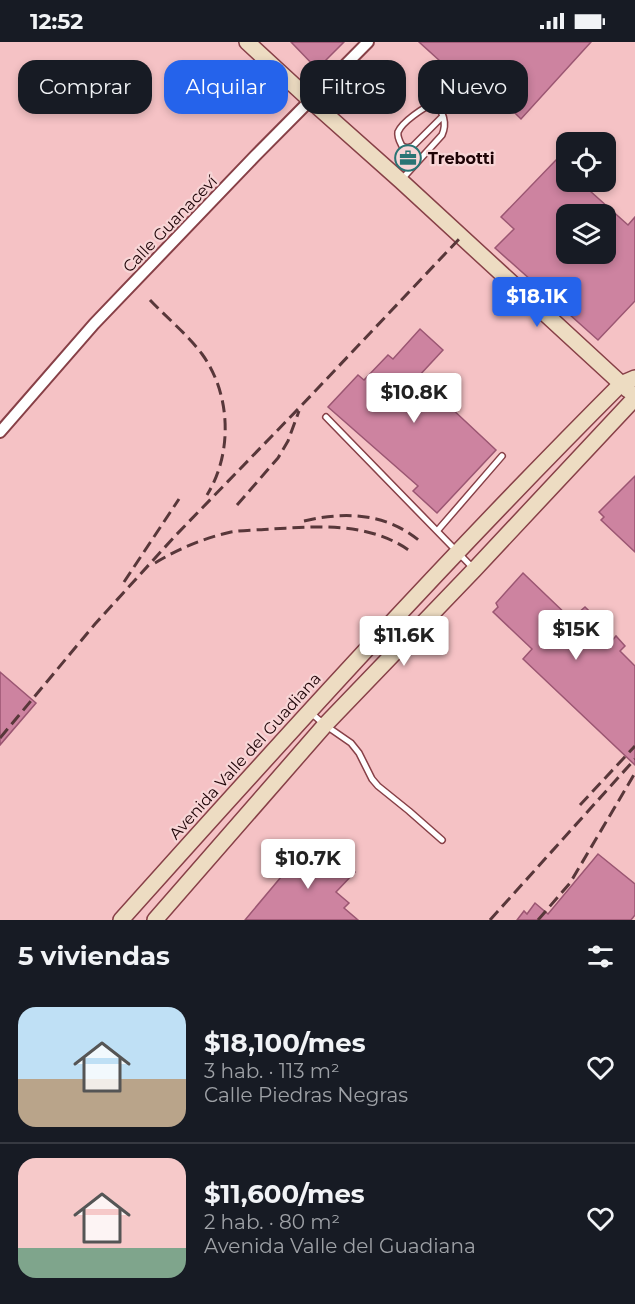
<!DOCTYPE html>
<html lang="es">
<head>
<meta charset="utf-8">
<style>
  body { margin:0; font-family:Montserrat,sans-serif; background:#20242c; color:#f1f3f6; height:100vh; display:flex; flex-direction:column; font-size:22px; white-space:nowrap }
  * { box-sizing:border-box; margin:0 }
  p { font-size:20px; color:#9ea1a6 }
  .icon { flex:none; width:33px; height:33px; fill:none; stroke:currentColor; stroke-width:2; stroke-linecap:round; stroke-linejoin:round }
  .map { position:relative; height:878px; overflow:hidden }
  .panel { display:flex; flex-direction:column; background:#171b24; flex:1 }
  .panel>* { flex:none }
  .top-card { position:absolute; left:18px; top:18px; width:600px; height:54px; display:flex; gap:12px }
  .controls { position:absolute; left:556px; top:90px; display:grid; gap:12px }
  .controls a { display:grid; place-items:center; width:60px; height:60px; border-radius:12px; background:#171b24; box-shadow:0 3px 9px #0003; font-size:30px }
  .price { position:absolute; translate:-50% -51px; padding:0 14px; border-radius:6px; background:#fff; color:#222; font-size:20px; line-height:39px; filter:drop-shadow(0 2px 3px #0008) }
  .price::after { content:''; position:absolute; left:50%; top:36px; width:18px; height:14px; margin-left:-9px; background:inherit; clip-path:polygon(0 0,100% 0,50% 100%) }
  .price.current { background:#2563eb; color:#fff }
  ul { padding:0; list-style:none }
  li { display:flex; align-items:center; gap:18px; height:150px; padding:0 18px }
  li+li { border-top:2px solid #363941 }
  li span { display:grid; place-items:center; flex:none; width:168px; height:120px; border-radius:18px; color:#555 }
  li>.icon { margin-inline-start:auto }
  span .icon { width:72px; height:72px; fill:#fffc; stroke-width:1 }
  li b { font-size:26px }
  h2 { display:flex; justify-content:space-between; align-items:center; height:72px; padding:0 18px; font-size:26px }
  .chip { padding:0 21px; border-radius:18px; background:#171b24; box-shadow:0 3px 9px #0003; font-size:21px; line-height:54px }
  .chip.current { background:#2563eb; color:#fff }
  .status { display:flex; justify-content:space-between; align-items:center; height:42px; padding:0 30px; background:#171b24; direction:ltr }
  .status svg { height:16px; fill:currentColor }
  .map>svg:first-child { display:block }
  .building { fill:#cd83a0; stroke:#9b5672; stroke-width:1.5; fill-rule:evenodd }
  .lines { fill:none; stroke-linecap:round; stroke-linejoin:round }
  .lane-casing { stroke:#874047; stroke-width:8 }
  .street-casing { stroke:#874047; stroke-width:14 }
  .secondary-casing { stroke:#874047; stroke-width:18 }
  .lane { stroke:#fff; stroke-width:5 }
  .street { stroke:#fff; stroke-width:10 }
  .secondary { stroke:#eddcc2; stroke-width:15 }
  .rail { stroke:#58373a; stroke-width:3; stroke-dasharray:12 6; stroke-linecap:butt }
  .labels { text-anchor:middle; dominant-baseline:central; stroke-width:4.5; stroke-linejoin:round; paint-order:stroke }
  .poi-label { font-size:16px; font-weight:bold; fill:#1d0306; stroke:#f7d5d6; text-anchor:start }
  .street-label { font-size:16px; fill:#1d0306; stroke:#f7d5d6 }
</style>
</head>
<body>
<div class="status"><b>12:52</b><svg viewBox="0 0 49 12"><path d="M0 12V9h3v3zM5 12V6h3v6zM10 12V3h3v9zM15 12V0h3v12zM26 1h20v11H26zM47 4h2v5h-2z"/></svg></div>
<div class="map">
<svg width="635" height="878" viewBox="0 0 635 878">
  <rect width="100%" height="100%" fill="#f5c2c5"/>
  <g class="building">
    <path d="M291,0H344L317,27Z"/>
    <path d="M419,0H591L521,77L471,28L462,39Z"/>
    <path d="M556,118L567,128V140H580L628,183L635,175V259L598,298L495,206L514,187L501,175ZM567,172H606V212H567Z"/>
    <path d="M420,287L443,308L418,335L496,408L437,471L413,449L418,444L328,365L358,333L364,338L388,313L393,317Z"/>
    <path d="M635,434V510L601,478L604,475L599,470Z"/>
    <path d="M523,531L571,577L585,565L606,585L599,591L610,601L616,594L625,604L620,609L635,624V723L523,617L532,607L493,570L498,565L496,561Z"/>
    <path d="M0,630L36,661L0,703Z"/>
    <path d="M319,798L355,830L336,850L349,861L344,866L358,878H245L307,804L312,807Z"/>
    <path d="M598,812L635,842V873L631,878H517L524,869L527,872L535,861L548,872Z"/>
  </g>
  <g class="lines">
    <g class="lane-casing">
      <g id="lane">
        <path d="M402,137L442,93C447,82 444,68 433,62C424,65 402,80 398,90C397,95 400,100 402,104L407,106L413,104L443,74"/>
        <path d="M326,375L473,526"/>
        <path d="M438,488L502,414"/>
        <path d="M311,671L325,683L351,701L359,711L372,737L378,744L409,769L442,798"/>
      </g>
    </g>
    <g class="street-casing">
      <path id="street" d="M0,390L94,282L255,114L368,0"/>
    </g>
    <g class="secondary-casing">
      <g id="secondary">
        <path d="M247,0L310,58L401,139L628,348"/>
        <path d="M121,878C284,696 448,515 621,342L635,336"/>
        <path d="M155,878L325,683L474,528L635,356"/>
      </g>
    </g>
    <use href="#lane" class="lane"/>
    <use href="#street" class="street"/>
    <use href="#secondary" class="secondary"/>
    <g class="rail">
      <path d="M150,258C167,276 187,292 202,312C231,352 233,411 207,453"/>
      <path d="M237,463L278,416L288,399L299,369"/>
      <path d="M304,479C346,469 388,471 422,501"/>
      <path d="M155,521C178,507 204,496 231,490C244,488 259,488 272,487C320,484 369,480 410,509"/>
      <path d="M124,540L179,457"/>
      <path d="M0,696L95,582L176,493L301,364L461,195"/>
      <path d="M580,763L635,704"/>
      <path d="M490,878L635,717"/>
      <path d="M538,878L570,841L635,731"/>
    </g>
  </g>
  <defs>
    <g id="office-ring" transform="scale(1.35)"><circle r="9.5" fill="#f7d5d6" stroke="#2a7474" stroke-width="1.5"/><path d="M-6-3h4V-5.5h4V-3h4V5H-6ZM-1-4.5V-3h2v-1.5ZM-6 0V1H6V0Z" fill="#2a7474"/></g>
  </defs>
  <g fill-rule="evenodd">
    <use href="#office-ring" x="408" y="116"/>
  </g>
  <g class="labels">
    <g class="poi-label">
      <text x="428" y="116">Trebotti</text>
    </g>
    <g class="street-label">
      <text transform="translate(170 182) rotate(-46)">Calle Guanaceví</text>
      <text transform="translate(245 714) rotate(-48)">Avenida Valle del Guadiana</text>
    </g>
  </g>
</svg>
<div class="controls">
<a><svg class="icon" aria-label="locate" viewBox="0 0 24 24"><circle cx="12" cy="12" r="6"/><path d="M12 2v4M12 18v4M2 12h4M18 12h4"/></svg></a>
<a><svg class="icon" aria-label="layers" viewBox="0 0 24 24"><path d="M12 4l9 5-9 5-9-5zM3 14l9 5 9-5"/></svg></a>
</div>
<b class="price current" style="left:537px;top:286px">$18.1K</b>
<b class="price" style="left:414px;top:382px">$10.8K</b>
<b class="price" style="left:576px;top:619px">$15K</b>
<b class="price" style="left:404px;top:625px">$11.6K</b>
<b class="price" style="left:308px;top:848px">$10.7K</b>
<div class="top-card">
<a class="chip">Comprar</a>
<a class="chip current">Alquilar</a>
<a class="chip">Filtros</a>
<a class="chip">Nuevo</a>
</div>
</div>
<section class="panel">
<h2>5 viviendas<svg class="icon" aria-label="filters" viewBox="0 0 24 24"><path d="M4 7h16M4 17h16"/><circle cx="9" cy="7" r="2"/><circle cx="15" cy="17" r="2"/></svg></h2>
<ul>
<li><span style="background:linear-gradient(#bfe0f5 60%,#b9a48a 0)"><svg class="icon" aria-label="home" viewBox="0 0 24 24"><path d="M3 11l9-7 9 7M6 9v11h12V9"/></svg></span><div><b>$18,100/mes</b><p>3 hab. · 113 m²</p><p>Calle Piedras Negras</p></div><svg class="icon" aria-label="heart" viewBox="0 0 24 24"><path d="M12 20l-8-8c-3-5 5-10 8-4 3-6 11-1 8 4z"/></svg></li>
<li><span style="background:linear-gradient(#f6c9c9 75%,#7fa58c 0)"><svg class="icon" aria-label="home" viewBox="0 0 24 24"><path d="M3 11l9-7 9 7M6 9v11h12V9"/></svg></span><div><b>$11,600/mes</b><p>2 hab. · 80 m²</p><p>Avenida Valle del Guadiana</p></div><svg class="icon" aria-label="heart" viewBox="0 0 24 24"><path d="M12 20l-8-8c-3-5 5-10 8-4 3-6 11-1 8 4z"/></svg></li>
</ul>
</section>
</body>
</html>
